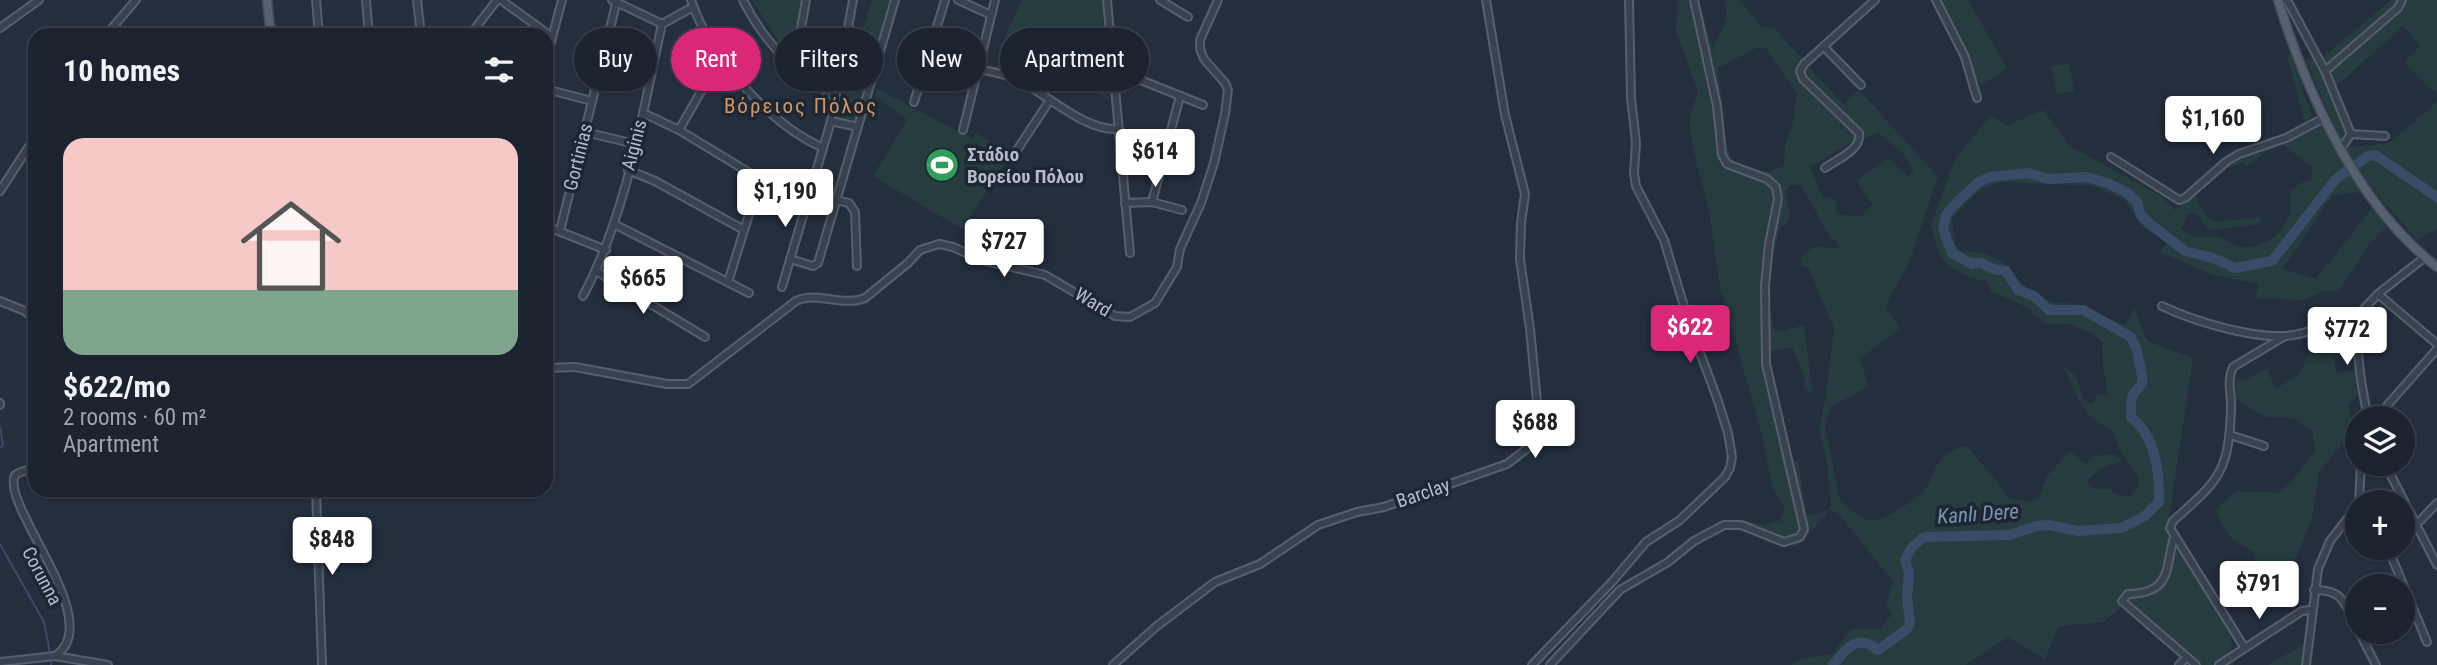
<!DOCTYPE html>
<html lang="en">
<head>
<meta charset="utf-8">
<style>
  body { margin:0; font-family:"Roboto Condensed",sans-serif; background:#282f3a; color:#f1f3f6; height:100vh; display:flex; flex-direction:column; font-size:26px; white-space:nowrap }
  * { box-sizing:border-box; margin:0 }
  p { font-size:23px; color:#a0a4aa }
  .icon { flex:none; width:38px; height:38px; fill:none; stroke:currentColor; stroke-width:2; stroke-linecap:round; stroke-linejoin:round }
  .map { position:relative; flex:1; overflow:hidden }
  .side { position:absolute; left:28px; top:28px; width:525px; height:469px; display:flex; flex-direction:column; background:#1b232e; border-radius:21px; box-shadow:0 2px 5px #0004,0 0 0 2px #39404a }
  .side>* { flex:none }
  .top-card { position:absolute; left:574px; top:28px; width:665px; height:63px; display:flex; gap:14px }
  .controls { position:absolute; left:2345px; top:406px; display:grid; gap:14px }
  .controls a { display:grid; place-items:center; width:70px; height:70px; border-radius:50%; background:#1b232e; box-shadow:0 2px 5px #0004,0 0 0 2px #39404a; font-size:35px }
  .price { position:absolute; translate:-50% -60px; padding:0 16px; border-radius:7px; background:#fff; color:#222; font-size:23px; line-height:46px; filter:drop-shadow(0 2px 4px #0008) }
  .price::after { content:''; position:absolute; left:50%; top:42px; width:21px; height:16px; margin-left:-10px; background:inherit; clip-path:polygon(0 0,100% 0,50% 100%) }
  .price.current { background:#db2777; color:#fff }
  ul { padding:0; list-style:none }
  li { display:grid; align-content:center; gap:14px; height:371px; padding:0 35px }
  li+li { border-top:2px solid #39404a }
  li span { display:grid; place-items:center; height:217px; border-radius:21px; color:#555 }
  li>.icon { margin-inline-start:auto }
  span .icon { width:126px; height:126px; fill:#fffc; stroke-width:1 }
  li b { font-size:30px }
  h2 { display:flex; justify-content:space-between; align-items:center; height:84px; padding:0 35px; font-size:30px }
  .chip { padding:0 24px; border-radius:32px; background:#1b232e; box-shadow:0 2px 5px #0004,0 0 0 2px #39404a; font-size:24px; line-height:63px }
  .chip.current { background:#db2777; color:#fff }
  .map>svg:first-child { display:block }
  .green { fill:#263c3f; fill-rule:evenodd }
  .lines { fill:none; stroke-linecap:round; stroke-linejoin:round }
  .stream { stroke:#394c67; stroke-width:2 }
  .river { stroke:#394c67; stroke-width:10 }
  .minor-casing { stroke:#565f6c; stroke-width:10 }
  .major-casing { stroke:#414a57; stroke-width:11 }
  .minor { stroke:#38414e; stroke-width:6 }
  .major { stroke:#56606e; stroke-width:8 }
  .labels { text-anchor:middle; dominant-baseline:central; stroke-width:7; stroke-linejoin:round; paint-order:stroke }
  .street-label { font-size:19px; fill:#b4bcc9; stroke:#1d2633 }
  .poi-label { font-size:19px; font-weight:bold; fill:#b4bcc9; stroke:#1d2633; text-anchor:start }
  .neighbourhood-label { font-size:21px; letter-spacing:2px; fill:#d59563; stroke:#1d2633 }
  .water-label { font-size:21px; font-style:italic; fill:#7c92b1; stroke:#1d2633 }
</style>
</head>
<body>
<div class="map">
<svg width="2437" height="665" viewBox="0 0 2437 665">
  <rect width="100%" height="100%" fill="#242f3e"/>
  <g class="green">
    <path d="M752,0H803L795,47L788,51L782,47Z"/>
    <path d="M872,0H893L857,122L838,118L852,43L858,44Z"/>
    <path d="M1022,0H1102L1109,100L1033,56L1027,58L1002,43Z"/>
    <path d="M1678,0H1698L1716,57L1714,45L1727,20L1725,0H1739L1762,27L1775,29L1843,104L1859,90L1938,177L1907,268L1887,302L1886,309L1900,328L1860,359L1869,386L1831,407L1825,426L1840,501C1848,507 1858,516 1867,520C1881,525 1918,498 1927,487C1931,482 1933,473 1936,467C1940,458 1956,446 1966,446L1995,479L2008,498L2029,502L2039,498L2047,476L2070,451L2086,464L2094,456L2114,454L2122,462C2106,464 2097,470 2087,482L2096,489H2110L2117,495L2130,496L2139,485L2138,477L2119,449L2113,431C2078,414 2079,397 2063,366L2075,375L2084,400L2092,404L2097,395H2108L2103,365L2102,342L2090,332L2067,324H2046L2026,307L1991,291L1987,281L1970,278L1948,265L1940,255L1931,225L1955,159L1990,116L2008,125L2043,110L2070,146L2161,196L2175,210L2227,164L2321,125L2337,154L2362,192L2333,195L2282,269L2316,279L2373,207L2386,227L2369,245L2339,291H2323L2306,300L2255,298L2259,284L2212,275L2160,252L2167,242L2141,226L2125,200L2094,186L2001,182L1980,190L1952,218L1955,244L1961,251L1983,253L2003,262L2019,281L2045,301L2075,304L2125,325L2134,308L2147,341L2193,358L2169,518L2184,559L2231,636L2233,665H2193L2125,603L2104,622L2059,626L2045,659L2008,637L1966,665H1791L1802,658L1832,654L1851,629H1880L1891,615L1886,603L1893,582L1839,514L1830,510L1799,546H1776L1727,521L1737,519L1765,525L1781,520L1785,508L1772,486L1761,431L1720,287L1709,211L1692,144L1689,119L1698,92L1676,30ZM1758,47L1766,48L1797,94L1792,127L1785,146L1784,166L1768,172L1734,163L1727,146L1718,68ZM1879,133L1902,152L1914,171L1908,176L1888,158L1856,181L1873,205L1861,216L1840,215L1835,210L1837,200L1822,196L1810,167L1846,145ZM2282,144L2313,167L2311,180L2301,183L2289,191C2298,221 2271,250 2241,247C2232,246 2225,237 2216,237C2196,236 2200,241 2181,229L2188,214L2193,213L2198,215L2209,230L2254,225L2261,221V217L2214,222C2204,215 2198,207 2196,195L2228,168L2244,163L2247,167L2265,152ZM1790,185H1801L1830,237L1839,244V248C1820,248 1813,241 1801,259V265L1809,269L1834,328L1826,394L1819,430L1827,462L1831,504L1829,510L1809,516L1806,512L1798,460L1793,462L1769,351L1792,347L1805,378L1804,390L1812,392L1804,325L1783,331L1773,329C1767,294 1770,259 1781,226L1787,224L1790,215L1785,193Z"/>
    <path d="M1939,0H1968L2007,68L1980,86Z"/>
    <path d="M2391,0H2437V95L2404,62L2420,46L2403,26L2331,91L2345,124L2344,140H2340L2306,60L2324,56Z"/>
    <path d="M2291,55L2312,116L2305,122L2287,56Z"/>
    <path d="M2069,63L2074,91L2057,94L2051,67Z"/>
    <path d="M877,89L973,139L976,133L1011,155L962,229L873,176L907,120L875,95Z"/>
    <path d="M2437,102V229L2417,240L2371,187L2345,148L2389,143Z"/>
    <path d="M2351,330L2352,355L2334,358L2336,373L2355,370L2358,395L2348,404L2353,430L2319,472L2312,519L2296,557L2288,566H2269L2257,571L2254,552C2229,539 2227,536 2216,510L2236,491L2279,493L2291,482L2316,450L2312,431L2294,418L2265,417L2236,399L2235,378L2244,380L2267,369L2276,389L2300,373L2309,353Z"/>
    <path d="M2302,645V665H2268Z"/>
  </g>
  <g class="lines">
    <g class="stream">
      <path d="M0,427L3,445L0,448"/>
      <path d="M0,544L44,622L50,653"/>
      <path d="M51,661V665"/>
    </g>
    <path class="river" d="M1833,665C1846,648 1858,633 1878,650L1906,630L1910,623L1907,598L1909,572L1905,560L1912,547L1924,537L2010,535L2036,526L2048,525L2078,531L2121,528L2144,517L2159,502C2160,472 2156,437 2131,417V402L2133,395L2142,383V376L2137,350L2131,337L2083,310H2049L2034,296L2018,290L2006,271L1993,269L1981,263L1972,264L1952,253L1943,229L1946,215L1958,201L1979,182L1990,177L2028,173L2048,179L2086,177L2107,183L2126,192L2137,202L2141,215L2150,224L2185,251L2216,259L2235,268L2272,261L2336,179L2368,156L2375,155L2437,197"/>
    <g class="minor-casing">
      <g id="minor">
        <path d="M316,0L319,35"/>
        <path d="M366,0L369,35"/>
        <path d="M417,0L421,35"/>
        <path d="M501,0L552,37"/>
        <path d="M612,0L662,24"/>
        <path d="M691,0C710,57 768,123 823,148"/>
        <path d="M743,0C767,48 793,68 836,98"/>
        <path d="M958,0L991,15"/>
        <path d="M1107,0L1130,253"/>
        <path d="M1160,0L1188,17"/>
        <path d="M1936,0L1965,57L1977,98"/>
        <path d="M2287,0L2325,71L2351,134"/>
        <path d="M0,28L39,0"/>
        <path d="M106,35L136,0"/>
        <path d="M470,35L497,0"/>
        <path d="M1824,47L1861,85"/>
        <path d="M546,61L562,0"/>
        <path d="M790,65L797,51L806,0"/>
        <path d="M978,69C993,72 1007,74 1020,81C1049,96 1084,130 1117,129"/>
        <path d="M2325,71L2398,8L2402,0"/>
        <path d="M1114,82L1129,78L1138,79L1203,105"/>
        <path d="M546,89L592,101"/>
        <path d="M914,102L945,0"/>
        <path d="M643,113L679,130L806,207"/>
        <path d="M831,121L858,127"/>
        <path d="M679,130L708,79L723,62"/>
        <path d="M963,130L995,0"/>
        <path d="M585,132L635,144"/>
        <path d="M2351,134L2385,136"/>
        <path d="M2341,149L2351,134"/>
        <path d="M1017,150L1050,100"/>
        <path d="M2111,157L2179,200L2185,198L2227,161L2239,154L2286,138L2324,118"/>
        <path d="M1825,168C1837,159 1862,150 1859,133L1803,79L1800,71L1804,64L1875,0"/>
        <path d="M628,170L655,181L744,230"/>
        <path d="M0,191L35,137"/>
        <path d="M836,200L849,203L855,212L857,266"/>
        <path d="M1152,202L1180,96"/>
        <path d="M1125,203L1152,202L1182,210"/>
        <path d="M614,224L749,293"/>
        <path d="M546,226L606,250"/>
        <path d="M560,231L617,0"/>
        <path d="M790,259L813,266L818,263L895,0"/>
        <path d="M596,271L705,337"/>
        <path d="M728,282L760,179"/>
        <path d="M782,287L831,121L853,0"/>
        <path d="M2378,294L2437,344"/>
        <path d="M583,296C627,213 642,115 662,24L693,7"/>
        <path d="M0,301L25,311L35,320"/>
        <path d="M2162,306C2193,321 2250,338 2284,336C2308,335 2331,322 2352,314L2358,315L2378,294L2425,257"/>
        <path d="M2358,315C2355,349 2361,385 2368,418"/>
        <path d="M546,368L575,367L667,384H688L796,301C818,291 842,307 865,298L908,263L920,250L939,244L953,247L981,260L1045,275L1115,316L1130,317L1155,303L1177,267L1180,249L1201,203L1214,163L1225,114L1228,90L1225,83L1204,59L1200,49V40L1218,0"/>
        <path d="M0,403V405"/>
        <path d="M2376,418L2437,349"/>
        <path d="M2230,435L2264,446"/>
        <path d="M2385,464L2437,565"/>
        <path d="M35,467C29,470 20,471 15,475C0,506 108,622 55,656"/>
        <path d="M316,490L322,665"/>
        <path d="M2359,502L2361,464"/>
        <path d="M2414,524L2421,520L2437,503"/>
        <path d="M2174,537C2165,569 2172,593 2128,594L2122,601L2196,665"/>
        <path d="M2388,548L2427,642"/>
        <path d="M2314,590C2344,589 2345,605 2357,628"/>
        <path d="M2359,632L2376,665"/>
        <path d="M2244,647L2170,528L2173,521C2218,481 2229,473 2231,409C2232,393 2226,382 2233,367L2285,336"/>
        <path d="M0,662L55,656L108,665"/>
        <path d="M1113,665L1157,626L1215,582L1260,564L1318,525L1357,512L1384,507L1507,464L1529,447L1535,432L1538,412L1530,329L1520,259L1521,223L1525,194L1505,115L1486,0"/>
        <path d="M1532,665L1612,582L1646,542L1680,520L1725,477L1730,468L1732,457L1728,433L1718,401L1689,323L1664,240L1636,186L1634,174L1636,142L1631,98L1629,0"/>
        <path d="M1550,665L1620,590L1668,562L1694,541L1724,525H1741L1784,542L1800,537L1804,529L1766,364L1765,286L1769,244L1778,199L1776,187L1767,179L1727,164L1722,155L1717,106L1694,0"/>
        <path d="M2179,665L2187,657"/>
        <path d="M2219,665L2302,611L2311,610"/>
        <path d="M2306,665L2318,569L2330,541L2357,506"/>
      </g>
    </g>
    <g class="major-casing">
      <g id="major">
        <path d="M267,0L271,35"/>
        <path d="M2278,0C2307,94 2357,205 2437,267"/>
      </g>
    </g>
    <use href="#minor" class="minor"/>
    <use href="#major" class="major"/>
  </g>
  <defs>
    <g id="stadium-disc" transform="scale(1.75)"><circle r="9.5" fill="#2e9e5b" stroke="#1d2633"/><path d="M0-5a6.5 5 0 1 0 0 10a6.5 5 0 1 0 0-10ZM-3.5-1.8h7v3.6h-7Z" fill="#fff"/></g>
  </defs>
  <g fill-rule="evenodd">
    <use href="#stadium-disc" x="942" y="165"/>
  </g>
  <g class="labels">
    <g class="street-label">
      <text transform="translate(634 145) rotate(-76)">Aiginis</text>
      <text transform="translate(578 157) rotate(-76)">Gortinias</text>
      <text transform="translate(1093 302) rotate(31)">Ward</text>
      <text transform="translate(1423 493) rotate(-19)">Barclay</text>
      <text transform="translate(42 576) rotate(62)">Corunna</text>
    </g>
    <g class="poi-label">
      <text x="967" y="154">Στάδιο<tspan x="967" dy="22">Βορείου Πόλου</tspan></text>
    </g>
    <g class="neighbourhood-label">
      <text x="801" y="106">Βόρειος Πόλος</text>
    </g>
    <g class="water-label">
      <text transform="translate(1978 514) rotate(-4)">Kanlı Dere</text>
    </g>
  </g>
</svg>
<div class="controls">
<a><svg class="icon" aria-label="layers" viewBox="0 0 24 24"><path d="M12 4l9 5-9 5-9-5zM3 14l9 5 9-5"/></svg></a>
<a>+</a>
<a>−</a>
</div>
<b class="price" style="left:2213px;top:156px">$1,160</b>
<b class="price" style="left:1155px;top:189px">$614</b>
<b class="price" style="left:785px;top:229px">$1,190</b>
<b class="price" style="left:1004px;top:279px">$727</b>
<b class="price" style="left:643px;top:316px">$665</b>
<b class="price current" style="left:1690px;top:365px">$622</b>
<b class="price" style="left:2347px;top:367px">$772</b>
<b class="price" style="left:1535px;top:460px">$688</b>
<b class="price" style="left:332px;top:577px">$848</b>
<b class="price" style="left:2259px;top:621px">$791</b>
<div class="top-card">
<a class="chip">Buy</a>
<a class="chip current">Rent</a>
<a class="chip">Filters</a>
<a class="chip">New</a>
<a class="chip">Apartment</a>
</div>
<section class="side">
<h2>10 homes<svg class="icon" aria-label="filters" viewBox="0 0 24 24"><path d="M4 7h16M4 17h16"/><circle cx="9" cy="7" r="2"/><circle cx="15" cy="17" r="2"/></svg></h2>
<ul>
<li><span style="background:linear-gradient(#f6c9c9 70%,#7fa58c 0)"><svg class="icon" aria-label="home" viewBox="0 0 24 24"><path d="M3 11l9-7 9 7M6 9v11h12V9"/></svg></span><div><b>$622/mo</b><p>2 rooms · 60 m²</p><p>Apartment</p></div></li>
</ul>
</section>
</div>
</body>
</html>
